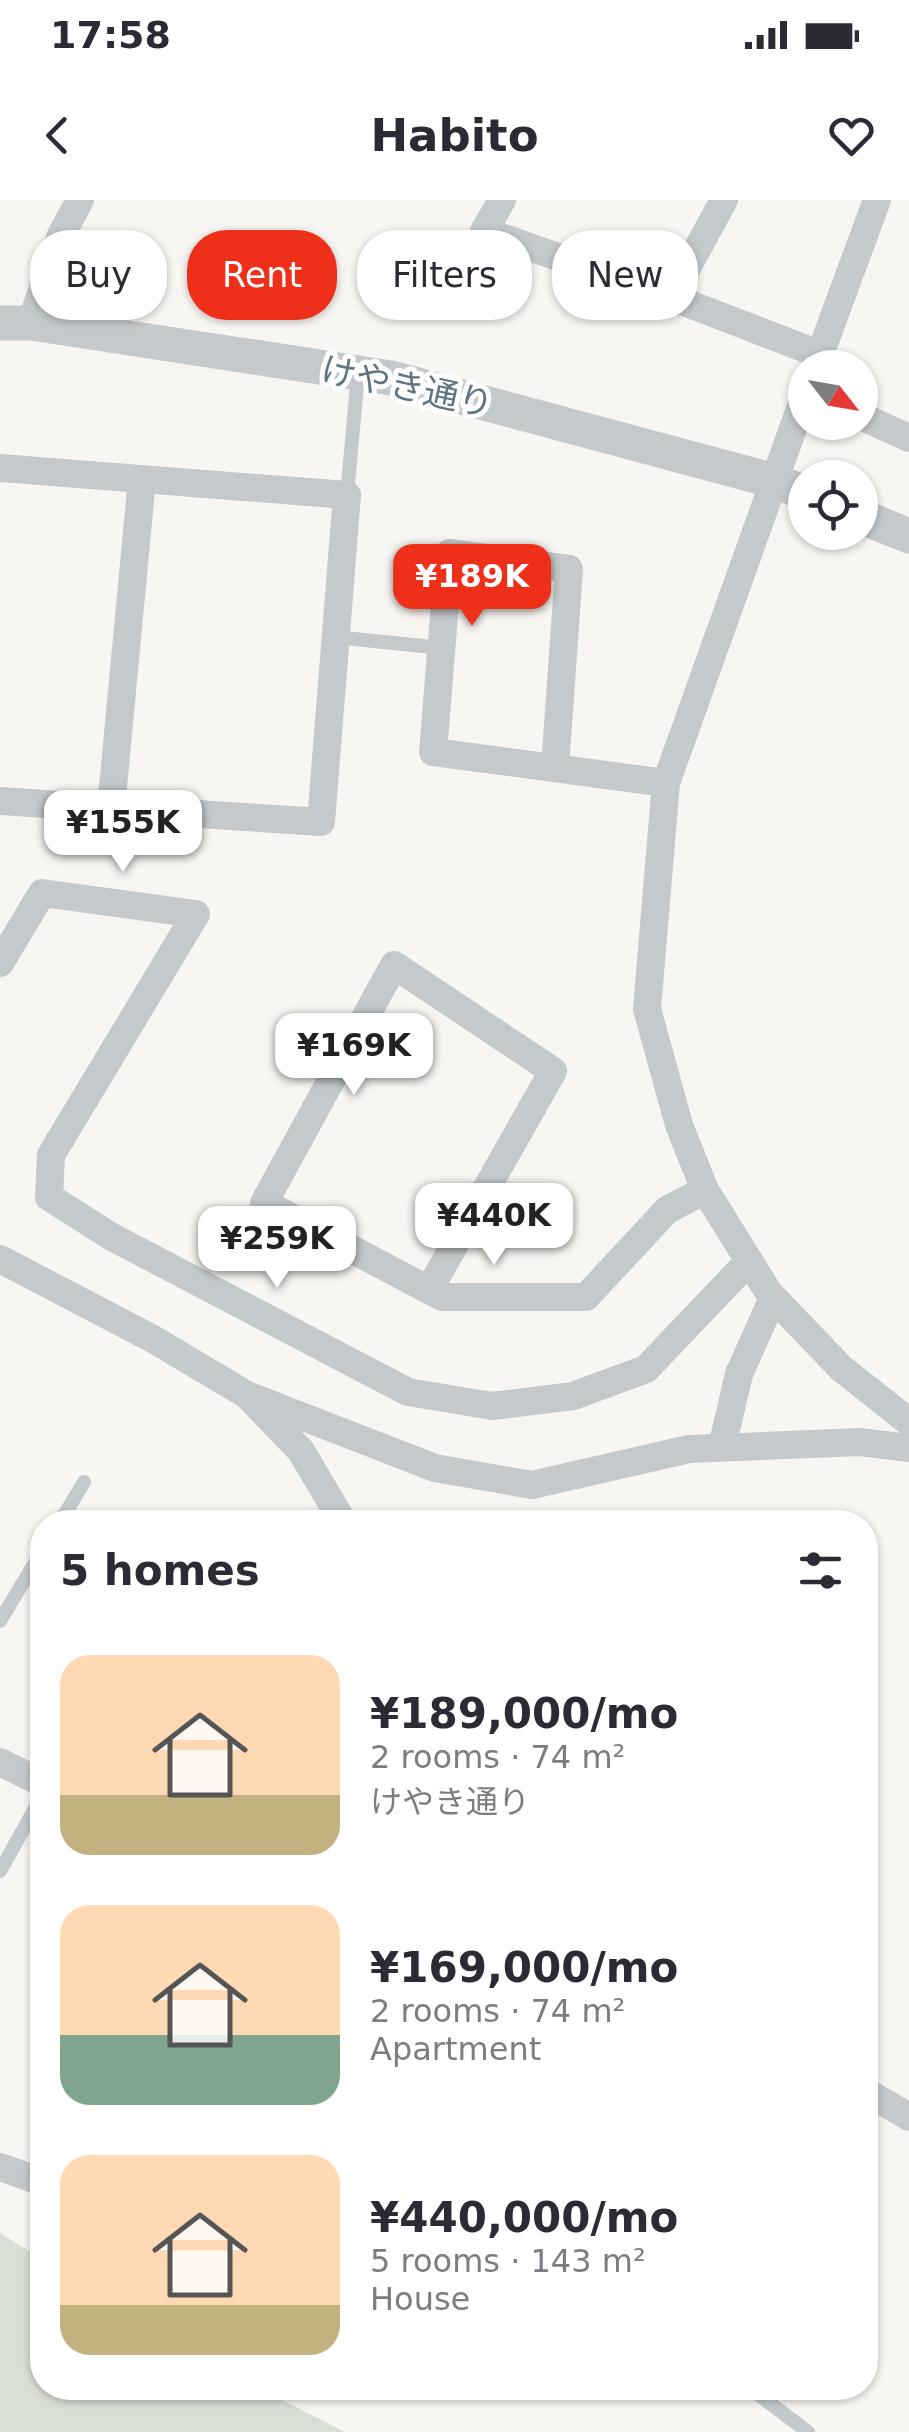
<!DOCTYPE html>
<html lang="en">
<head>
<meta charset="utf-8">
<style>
  body { margin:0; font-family:"DejaVu Sans","Noto Sans JP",sans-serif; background:#f2f2f3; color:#2b2b33; height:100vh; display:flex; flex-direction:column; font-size:38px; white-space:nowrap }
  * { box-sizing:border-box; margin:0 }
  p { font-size:32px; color:#7c7c81 }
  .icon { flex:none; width:55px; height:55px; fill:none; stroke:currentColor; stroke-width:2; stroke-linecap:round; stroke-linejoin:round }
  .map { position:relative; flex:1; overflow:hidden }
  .side { position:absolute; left:30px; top:1310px; width:848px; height:890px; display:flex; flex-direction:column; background:#fff; border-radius:40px; box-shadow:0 2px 8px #0004 }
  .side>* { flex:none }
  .hud { position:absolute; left:30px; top:30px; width:850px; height:90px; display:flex; gap:20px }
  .needle { width:65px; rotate:121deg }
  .buttons { position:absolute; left:788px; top:150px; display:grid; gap:20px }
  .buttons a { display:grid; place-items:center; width:90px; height:90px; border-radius:50%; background:#fff; box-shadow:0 2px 8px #0004; font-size:50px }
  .price { position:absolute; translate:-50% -85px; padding:0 22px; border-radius:20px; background:#fff; color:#222; font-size:32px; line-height:65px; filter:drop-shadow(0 2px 5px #0008) }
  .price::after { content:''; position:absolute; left:50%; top:60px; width:30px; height:22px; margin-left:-15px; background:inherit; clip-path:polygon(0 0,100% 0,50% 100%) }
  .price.on { background:#ee301b; color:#fff }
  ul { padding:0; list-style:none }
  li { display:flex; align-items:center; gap:30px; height:250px; padding:0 30px }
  li span { display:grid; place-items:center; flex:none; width:280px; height:200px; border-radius:30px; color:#555 }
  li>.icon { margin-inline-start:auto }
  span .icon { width:120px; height:120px; fill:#fffc; stroke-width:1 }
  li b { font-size:42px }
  h2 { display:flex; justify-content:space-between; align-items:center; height:120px; padding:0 30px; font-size:42px }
  .tag { padding:0 35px; border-radius:40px; background:#fff; box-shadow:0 2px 8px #0004; font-size:35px; line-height:90px }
  .tag.on { background:#ee301b; color:#fff }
  .status { display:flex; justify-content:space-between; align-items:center; height:70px; padding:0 50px; background:#fff; direction:ltr }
  .status svg { height:28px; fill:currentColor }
  header { display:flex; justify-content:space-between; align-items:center; height:130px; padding:0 30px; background:#fff; font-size:45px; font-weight:700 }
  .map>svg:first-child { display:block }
  .green { fill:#d9dfd4 }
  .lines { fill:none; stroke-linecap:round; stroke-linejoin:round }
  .service { stroke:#c4c9cb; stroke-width:14 }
  .minor { stroke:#c4c9cb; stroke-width:28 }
  .tertiary { stroke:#c4c9cb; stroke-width:35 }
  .labels { text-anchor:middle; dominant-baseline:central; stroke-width:10; stroke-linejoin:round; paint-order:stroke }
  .street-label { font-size:35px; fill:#5f7680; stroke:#fff }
</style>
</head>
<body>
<div class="status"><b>17:58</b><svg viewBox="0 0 49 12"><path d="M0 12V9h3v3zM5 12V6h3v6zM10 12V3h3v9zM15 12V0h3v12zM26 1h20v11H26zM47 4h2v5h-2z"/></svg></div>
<header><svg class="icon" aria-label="back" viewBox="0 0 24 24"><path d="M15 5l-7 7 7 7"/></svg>Habito<svg class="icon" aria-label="heart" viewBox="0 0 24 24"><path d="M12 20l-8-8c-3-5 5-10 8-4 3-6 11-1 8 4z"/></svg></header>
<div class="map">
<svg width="909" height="2232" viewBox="0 0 909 2232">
  <rect width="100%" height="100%" fill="#f7f6f3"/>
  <path class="green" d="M0,2033L42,2059V2188H259L345,2232H0Z"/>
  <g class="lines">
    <g class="service">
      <path d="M347,295L358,174"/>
      <path d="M335,437L442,448"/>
      <path d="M60,1322L84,1282"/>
      <path d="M0,1421L42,1351"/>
      <path d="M0,1671L42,1596"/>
      <path d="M750,2188L808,2232"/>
    </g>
    <g class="minor">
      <path d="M502,0L484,31L671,97L724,0"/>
      <path d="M671,97L819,154"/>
      <path d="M31,123L61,35L80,0"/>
      <path d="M815,168L877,0"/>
      <path d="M805,195L666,583L647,809L679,925L705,990L769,1093L841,1168L909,1222"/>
      <path d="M867,219L909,238"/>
      <path d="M0,268L347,295L321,622L0,601"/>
      <path d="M555,568L569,369L449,353L433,552L666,583"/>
      <path d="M111,608L142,279"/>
      <path d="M0,763L42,693L196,714L51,955L49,997L112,1037L408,1192L492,1206L573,1196L646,1169L749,1061"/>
      <path d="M0,1059L153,1139L247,1195L301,1251L343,1322"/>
      <path d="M429,1090L553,871L394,765L264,1003L429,1090L442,1097H586L667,1010L705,990"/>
      <path d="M247,1195L435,1268L532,1285L689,1249L860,1242L909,1248"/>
      <path d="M722,1247L739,1174L773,1098"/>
      <path d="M0,1562L42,1583"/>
      <path d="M865,1891L909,1917"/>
      <path d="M0,1967L42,1982"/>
    </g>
    <g class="tertiary">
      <path d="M0,123H31L391,178L775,281L805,293"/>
      <path d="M860,316L909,336"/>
    </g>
  </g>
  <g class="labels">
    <g class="street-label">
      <text transform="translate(407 187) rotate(12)">けやき通り</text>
    </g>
  </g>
</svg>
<div class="buttons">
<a><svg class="needle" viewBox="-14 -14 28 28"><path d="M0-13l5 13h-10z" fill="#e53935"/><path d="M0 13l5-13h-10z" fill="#7c7c81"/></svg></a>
<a><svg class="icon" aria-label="locate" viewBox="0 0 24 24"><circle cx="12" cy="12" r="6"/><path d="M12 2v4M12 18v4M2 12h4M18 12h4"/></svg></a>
</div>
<b class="price on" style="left:472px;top:429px">¥189K</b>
<b class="price" style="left:123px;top:675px">¥155K</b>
<b class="price" style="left:354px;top:898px">¥169K</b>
<b class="price" style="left:494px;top:1068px">¥440K</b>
<b class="price" style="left:277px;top:1091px">¥259K</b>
<div class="hud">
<a class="tag">Buy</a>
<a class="tag on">Rent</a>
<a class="tag">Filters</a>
<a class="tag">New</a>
</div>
<section class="side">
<h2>5 homes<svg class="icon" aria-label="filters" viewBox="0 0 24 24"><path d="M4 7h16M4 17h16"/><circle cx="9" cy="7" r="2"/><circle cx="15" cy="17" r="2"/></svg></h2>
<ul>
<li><span style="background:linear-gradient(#ffd9b3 70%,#c2b280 0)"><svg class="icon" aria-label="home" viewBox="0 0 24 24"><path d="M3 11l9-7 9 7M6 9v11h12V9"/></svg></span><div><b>¥189,000/mo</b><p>2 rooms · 74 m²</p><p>けやき通り</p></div></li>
<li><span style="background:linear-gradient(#ffd9b3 65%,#7fa58c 0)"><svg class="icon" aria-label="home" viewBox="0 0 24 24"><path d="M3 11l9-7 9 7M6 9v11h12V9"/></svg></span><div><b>¥169,000/mo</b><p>2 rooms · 74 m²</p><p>Apartment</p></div></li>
<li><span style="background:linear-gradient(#ffd9b3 75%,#c2b280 0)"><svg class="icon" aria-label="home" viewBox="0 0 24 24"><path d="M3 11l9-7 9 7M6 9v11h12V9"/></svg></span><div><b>¥440,000/mo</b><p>5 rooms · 143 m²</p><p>House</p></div></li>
</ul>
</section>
</div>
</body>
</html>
